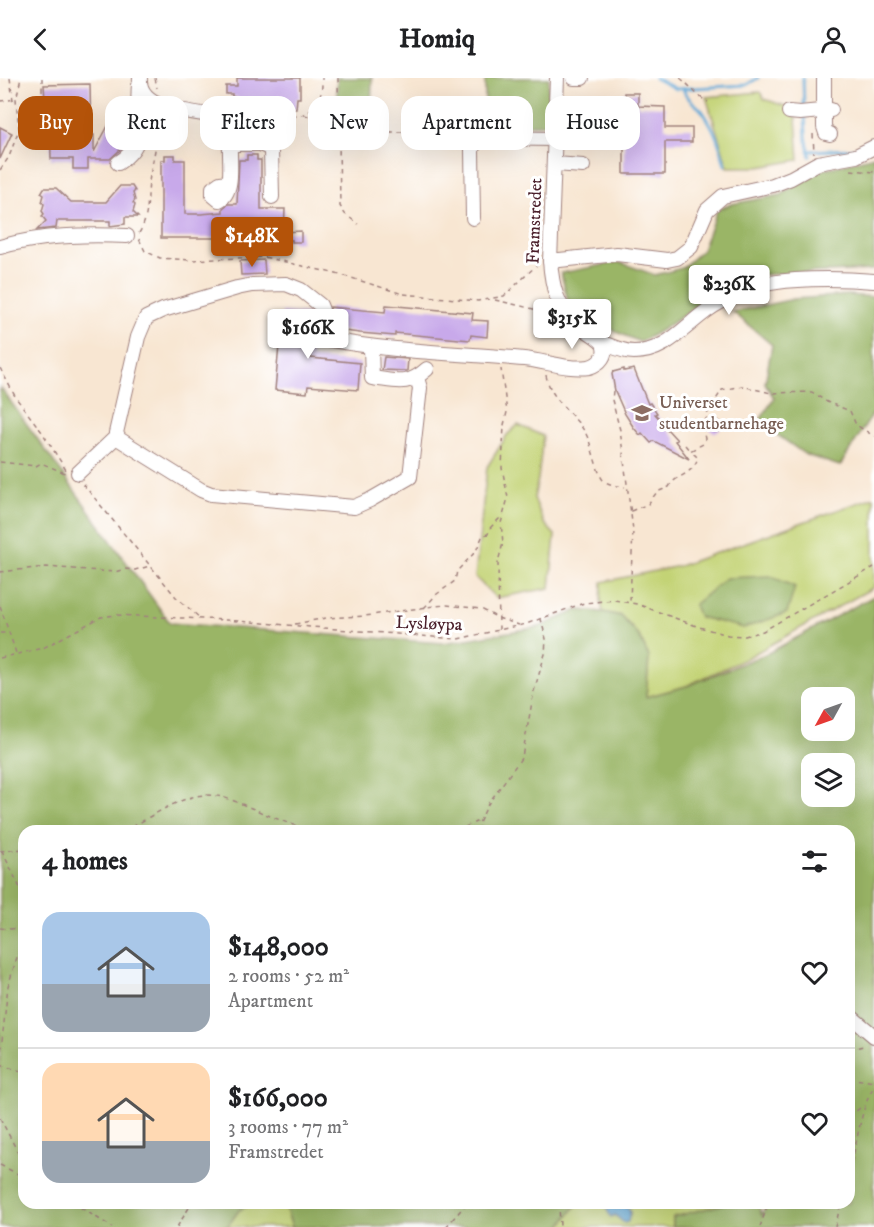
<!DOCTYPE html>
<html lang="en">
<head>
<meta charset="utf-8">
<style>
  body { margin:0; font-family:"IM FELL DW Pica",serif; background:#f2f2f2; color:#202124; height:100vh; display:flex; flex-direction:column; font-size:22px; white-space:nowrap }
  * { box-sizing:border-box; margin:0 }
  p { font-size:20px; color:#757577 }
  .icon { flex:none; width:33px; height:33px; fill:none; stroke:currentColor; stroke-width:2; stroke-linecap:round; stroke-linejoin:round }
  .map { position:relative; flex:1; overflow:hidden }
  .panel { position:absolute; left:18px; top:747px; width:837px; height:384px; display:flex; flex-direction:column; background:#fff; border-radius:18px; box-shadow:0 6px 24px #0002 }
  .panel>* { flex:none }
  .top-card { position:absolute; left:18px; top:18px; width:838px; height:54px; display:flex; gap:12px }
  .needle { width:39px; rotate:230deg }
  .buttons { position:absolute; left:801px; top:609px; display:grid; gap:12px }
  .buttons a { display:grid; place-items:center; width:54px; height:54px; border-radius:12px; background:#fff; box-shadow:0 6px 24px #0002; font-size:30px }
  .price { position:absolute; translate:-50% -51px; padding:0 14px; border-radius:6px; background:#fff; color:#222; font-size:20px; line-height:39px; filter:drop-shadow(0 2px 3px #0008) }
  .price::after { content:''; position:absolute; left:50%; top:36px; width:18px; height:14px; margin-left:-9px; background:inherit; clip-path:polygon(0 0,100% 0,50% 100%) }
  .price.current { background:#b45309; color:#fff }
  ul { padding:0; list-style:none }
  li { display:flex; align-items:center; gap:18px; height:150px; padding:0 24px }
  li+li { border-top:2px solid #e0e0e0 }
  li span { display:grid; place-items:center; flex:none; width:168px; height:120px; border-radius:18px; color:#555 }
  li>.icon { margin-inline-start:auto }
  span .icon { width:72px; height:72px; fill:#fffc; stroke-width:1 }
  li b { font-size:26px }
  h2 { display:flex; justify-content:space-between; align-items:center; height:72px; padding:0 24px; font-size:26px }
  .tag { padding:0 21px; border-radius:18px; background:#fff; box-shadow:0 6px 24px #0002; font-size:21px; line-height:54px }
  .tag.current { background:#b45309; color:#fff }
  header { display:flex; justify-content:space-between; align-items:center; height:78px; padding:0 24px; background:#fff; font-size:27px; font-weight:700 }
  .map>svg:first-child { display:block }
  .green { fill:#c3d375; stroke:#867950; stroke-width:1.5 }
  .forest { fill:#9ab566; stroke:#726a48; stroke-width:1.5; fill-rule:evenodd }
  .water { fill:#5ea8d6; stroke:#546480; stroke-width:1.5 }
  .lines { fill:none; stroke-linecap:round; stroke-linejoin:round }
  .stream { stroke:#5ea8d6; stroke-width:3 }
  .building { fill:#c8a9ea }
  .minor-casing { stroke:#a1827e; stroke-width:16 }
  .path { stroke:#a1827e; stroke-width:1.5; stroke-dasharray:4.5 4.5; stroke-linecap:butt }
  .minor { stroke:#fff; stroke-width:14 }
  .labels { text-anchor:middle; dominant-baseline:central; stroke-width:6; stroke-linejoin:round; paint-order:stroke }
  .street-label { font-size:18px; fill:#4a1f2b; stroke:#fff }
  .education-label { font-size:18px; fill:#785e54; stroke:#fff; text-anchor:start }
</style>
</head>
<body>
<header><svg class="icon" aria-label="back" viewBox="0 0 24 24"><path d="M15 5l-7 7 7 7"/></svg>Homiq<svg class="icon" aria-label="person" viewBox="0 0 24 24"><circle cx="12" cy="8" r="4"/><path d="M4 21q1-7 8-7t8 7"/></svg></header>
<div class="map">
<svg width="874" height="1149" viewBox="0 0 874 1149">
  <rect width="100%" height="100%" fill="#fff"/>
  <filter id="ink" filterUnits="userSpaceOnUse"><feTurbulence type="fractalNoise" baseFrequency=".0167" numOctaves="2"/><feDisplacementMap in="SourceGraphic" scale="12" xChannelSelector="R" yChannelSelector="G"/><feConvolveMatrix kernelMatrix="1 2 1 2 8 2 1 2 1" color-interpolation-filters="sRGB"/></filter>
  <filter id="wash" filterUnits="userSpaceOnUse"><feTurbulence type="fractalNoise" baseFrequency=".008" numOctaves="4" result="noise"/><feDisplacementMap in="SourceGraphic" scale="24" xChannelSelector="R" yChannelSelector="G"/><feGaussianBlur stdDeviation="1.35" result="paint"/><feColorMatrix in="noise" values="0 0 0 0 0 0 0 0 0 0 0 0 0 0 0 0 0 1.4 0 .05"/><feComposite in="paint" operator="in"/></filter>
  <g filter="url(#wash)">
    <rect width="100%" height="100%" fill="#f8e6d2"/>
    <g class="green">
      <path d="M760,14L764,21L788,29L796,40L799,82L759,89H728L706,19Z"/>
      <path d="M518,347L543,358L538,401L534,420L544,445L555,457L550,510L496,520L475,499L487,389L507,357Z"/>
      <path d="M874,419V509L745,581L686,608L646,619L649,579L639,558L621,538L603,534L601,524L602,504L679,488Z"/>
      <path d="M254,1125H284L292,1149H227L239,1132Z"/>
      <path d="M576,1125H609L607,1129C613,1136 617,1138 623,1143L630,1138V1133L621,1125H728L673,1139V1149H560L575,1129Z"/>
    </g>
    <g class="forest">
      <path d="M337,0H372L371,35L337,36Z"/>
      <path d="M485,0H549L547,46L485,47Z"/>
      <path d="M874,78V192L754,197L690,233L658,254L640,264L619,255L570,231L561,195L619,184L655,197L682,190L702,172L717,132L731,126L781,117L815,94Z"/>
      <path d="M849,217L874,219V334L840,388L806,377L759,344L774,320L765,305L772,267L733,234L794,221Z"/>
      <path d="M0,309L170,545L443,565L539,549L578,532L603,534L621,538L639,558L649,579L646,619L687,608L770,574L874,518V1149H673V1139L728,1125H758L762,1138L766,1125H849V753H24V1125H254L239,1132L227,1149H0ZM812,620H844V652H812ZM812,686H844V718H812Z"/>
      <path d="M770,498L795,509L787,535L744,550L699,539L694,527L726,500Z"/>
      <path d="M284,1125H576L575,1129L560,1149H292Z"/>
    </g>
    <path class="water" d="M609,1125L625,1127L630,1133L628,1144L624,1145L615,1137L611,1139L607,1132Z"/>
    <g class="lines">
      <g class="stream">
        <path d="M655,0L676,11L746,7L758,0"/>
        <path d="M803,0L804,31"/>
        <path d="M686,10L684,13C687,22 697,26 703,34C715,51 720,67 725,87"/>
        <path d="M805,38L806,59L810,78"/>
        <path d="M809,73L855,71"/>
      </g>
    </g>
    <g id="blocks">
      <g class="building">
        <path d="M237,0H300V20H297L296,31H286V21H237V19H232V16H226V8H237Z"/>
        <path d="M90,6L91,57H94V74L115,35L131,44L130,57L122,70L110,81H88V91H73V81H51L50,32H40V22H45L44,7Z"/>
        <path d="M624,15H638V28L665,29V50H692V64H665V96H624Z"/>
        <path d="M0,49L12,55L0,81Z"/>
        <path d="M165,77H175V82H185V136H201L223,134V130L228,126H237L239,82H247V77H257V82H261V131H285L284,154L301,153V164H292V162L274,161V159L241,160L234,162L228,160H161V82H165Z"/>
        <path d="M120,108H132L135,113L133,115L135,122L133,125L135,127L133,134L138,139H125V146L110,148V143H57L56,150L37,152L46,143L42,138L44,136L42,133L44,126L42,124L44,117L41,115L44,110H56L71,124H106Z"/>
        <path d="M264,182L265,196L241,197L240,183Z"/>
        <path d="M386,227L473,235L472,242L488,243L487,259L471,257L470,262L395,255V258L360,255L329,251L330,229L385,234Z"/>
        <path d="M282,234L313,237L311,256L314,263L312,262L311,280L360,285L358,312L308,308L307,315L275,312Z"/>
        <path d="M384,279L408,281L407,293L382,292Z"/>
        <path d="M624,291V293L634,291L648,326L650,325L657,335L655,336L668,350L667,351L677,362L675,363L689,381L654,363L651,365L642,355L640,357L634,350L625,336L615,313L612,296L613,294Z"/>
        <circle cx="715" cy="348" r="6"/>
      </g>
    </g>
  </g>
  <g filter="url(#ink)">
    <use href="#blocks" fill-opacity="0" stroke="#a1827e" stroke-width="1.5"/>
    <g class="lines">
      <g class="minor-casing">
        <g id="minor">
          <path d="M140,0C136,43 235,31 254,49C259,54 259,59 260,66"/>
          <path d="M574,0H582"/>
          <path d="M824,0V49L826,55L830,56"/>
          <path d="M789,34L800,35L831,32"/>
          <path d="M472,36L475,54L485,60L555,61"/>
          <path d="M118,85C152,63 135,38 139,7"/>
          <path d="M555,86L583,88"/>
          <path d="M229,104L220,105L213,110V117L219,122C235,115 229,82 230,66H260L271,71L272,119"/>
          <path d="M473,140L472,71L479,58"/>
          <path d="M0,169C41,157 84,156 127,158"/>
          <path d="M550,183L617,176L667,182L677,180L691,169L707,132L723,118L773,107L791,100L818,85L856,78L874,69"/>
          <path d="M603,265C613,269 624,274 634,274C665,274 683,250 705,234C718,224 735,216 750,210C783,199 839,200 874,203"/>
          <path d="M371,270L372,300C397,303 407,309 427,291"/>
          <path d="M417,300L420,310L410,399L370,422L354,429L211,416L201,412L119,361L116,355L138,259L146,240L163,232L237,210L252,207L286,206L301,212L320,227L322,232L320,256L326,261C392,274 458,275 524,281C545,283 568,292 589,289C600,286 608,277 603,265C596,257 586,253 577,246C556,229 552,208 550,183L557,0"/>
          <path d="M78,395L117,358"/>
          <path d="M849,937L874,958"/>
        </g>
      </g>
      <g class="path">
        <path d="M10,0L13,22"/>
        <path d="M155,0L157,10"/>
        <path d="M338,0L340,128L345,136L358,146"/>
        <path d="M680,0C691,8 696,18 708,24"/>
        <path d="M42,13V0"/>
        <path d="M0,23L16,21"/>
        <path d="M256,36C288,40 324,46 322,0"/>
        <path d="M304,37L319,40L339,54H463"/>
        <path d="M568,40L571,35H583"/>
        <path d="M813,56L814,75"/>
        <path d="M0,92L9,79L19,51L16,21L21,0"/>
        <path d="M851,92L874,94"/>
        <path d="M139,155C149,140 147,122 149,104C152,82 161,59 154,37"/>
        <path d="M139,161L145,173L160,180L190,182L264,179L345,198L403,216L478,223L504,218L538,186"/>
        <path d="M495,222L551,235"/>
        <path d="M0,290L16,320L42,354L66,392"/>
        <path d="M546,297C550,321 572,334 585,354C592,366 597,395 603,402C608,407 619,408 625,409"/>
        <path d="M613,313L612,322L620,352L633,452L630,523"/>
        <path d="M685,367L690,373L703,366L705,361L703,351L708,334L722,312L742,308L771,315L812,314L827,324L850,333L856,347L874,358"/>
        <path d="M0,384L36,388L41,385L65,395"/>
        <path d="M83,406L176,519L200,540"/>
        <path d="M631,433L648,426L657,414L669,409C676,396 690,400 698,380L691,373"/>
        <path d="M0,494L46,489L115,494L125,491L135,492L150,488"/>
        <path d="M0,528L16,575"/>
        <path d="M424,530L437,516L455,503L457,493L476,473L483,457L488,456L490,450L502,438"/>
        <path d="M295,546L326,540L365,538L434,528L447,527L481,531L498,540L519,547"/>
        <path d="M499,552L498,484L503,465L501,445L508,420L502,390L504,347L507,334L501,291"/>
        <path d="M0,555H9"/>
        <path d="M0,580L43,570L101,539L116,537L226,542L458,561L526,546L584,525L614,522L637,526L699,549L728,557L745,558L763,553L874,489"/>
        <path d="M125,753C145,742 164,729 186,721C213,711 231,722 256,732C274,740 293,747 312,753"/>
        <path d="M457,753L480,742"/>
        <path d="M479,753V745L488,726L522,679L534,613L545,576L546,561L541,541"/>
        <path d="M0,773L24,771"/>
        <path d="M2,773L24,818"/>
        <path d="M0,850L11,851L24,848"/>
        <path d="M849,971L864,968"/>
        <path d="M0,981L8,908L24,857"/>
        <path d="M0,987L24,994"/>
        <path d="M849,1000L874,1004"/>
        <path d="M849,1038L863,1028"/>
        <path d="M0,1040L24,1086"/>
        <path d="M0,1087L24,1099"/>
        <path d="M849,1093C858,1065 859,1034 874,1008"/>
        <path d="M73,1125L112,1149"/>
        <path d="M559,1125L560,1149"/>
        <path d="M177,1149L192,1125"/>
        <path d="M446,1149L467,1125"/>
        <path d="M760,1149L768,1125"/>
        <path d="M835,1149L841,1125"/>
      </g>
      <use href="#minor" class="minor"/>
    </g>
  </g>
  <defs>
    <g id="school-bare" transform="scale(1.62)"><path d="M0-5L7-2L0 1L-7-2ZM-4 1L0 2.5L4 1V4Q0 6-4 4Z" fill="#8d6e63" stroke="#fff" stroke-width="2.5" paint-order="stroke"/></g>
  </defs>
  <g fill-rule="evenodd">
    <use href="#school-bare" x="642" y="335"/>
  </g>
  <g class="labels">
    <g class="street-label">
      <text transform="translate(535 143) rotate(-88)">Framstredet</text>
      <text transform="translate(429 546) rotate(2)">Lysløypa</text>
    </g>
    <g class="education-label">
      <text x="659" y="325">Universet<tspan x="659" dy="21">studentbarnehage</tspan></text>
    </g>
  </g>
</svg>
<div class="buttons">
<a><svg class="needle" viewBox="-14 -14 28 28"><path d="M0-13l5 13h-10z" fill="#e53935"/><path d="M0 13l5-13h-10z" fill="#757577"/></svg></a>
<a><svg class="icon" aria-label="layers" viewBox="0 0 24 24"><path d="M12 4l9 5-9 5-9-5zM3 14l9 5 9-5"/></svg></a>
</div>
<b class="price current" style="left:252px;top:190px">$148K</b>
<b class="price" style="left:729px;top:238px">$236K</b>
<b class="price" style="left:572px;top:272px">$315K</b>
<b class="price" style="left:308px;top:282px">$166K</b>
<div class="top-card">
<a class="tag current">Buy</a>
<a class="tag">Rent</a>
<a class="tag">Filters</a>
<a class="tag">New</a>
<a class="tag">Apartment</a>
<a class="tag">House</a>
</div>
<section class="panel">
<h2>4 homes<svg class="icon" aria-label="filters" viewBox="0 0 24 24"><path d="M4 7h16M4 17h16"/><circle cx="9" cy="7" r="2"/><circle cx="15" cy="17" r="2"/></svg></h2>
<ul>
<li><span style="background:linear-gradient(#a9c7e8 60%,#9aa5b1 0)"><svg class="icon" aria-label="home" viewBox="0 0 24 24"><path d="M3 11l9-7 9 7M6 9v11h12V9"/></svg></span><div><b>$148,000</b><p>2 rooms · 52 m²</p><p>Apartment</p></div><svg class="icon" aria-label="heart" viewBox="0 0 24 24"><path d="M12 20l-8-8c-3-5 5-10 8-4 3-6 11-1 8 4z"/></svg></li>
<li><span style="background:linear-gradient(#ffd9b3 65%,#9aa5b1 0)"><svg class="icon" aria-label="home" viewBox="0 0 24 24"><path d="M3 11l9-7 9 7M6 9v11h12V9"/></svg></span><div><b>$166,000</b><p>3 rooms · 77 m²</p><p>Framstredet</p></div><svg class="icon" aria-label="heart" viewBox="0 0 24 24"><path d="M12 20l-8-8c-3-5 5-10 8-4 3-6 11-1 8 4z"/></svg></li>
</ul>
</section>
</div>
</body>
</html>
